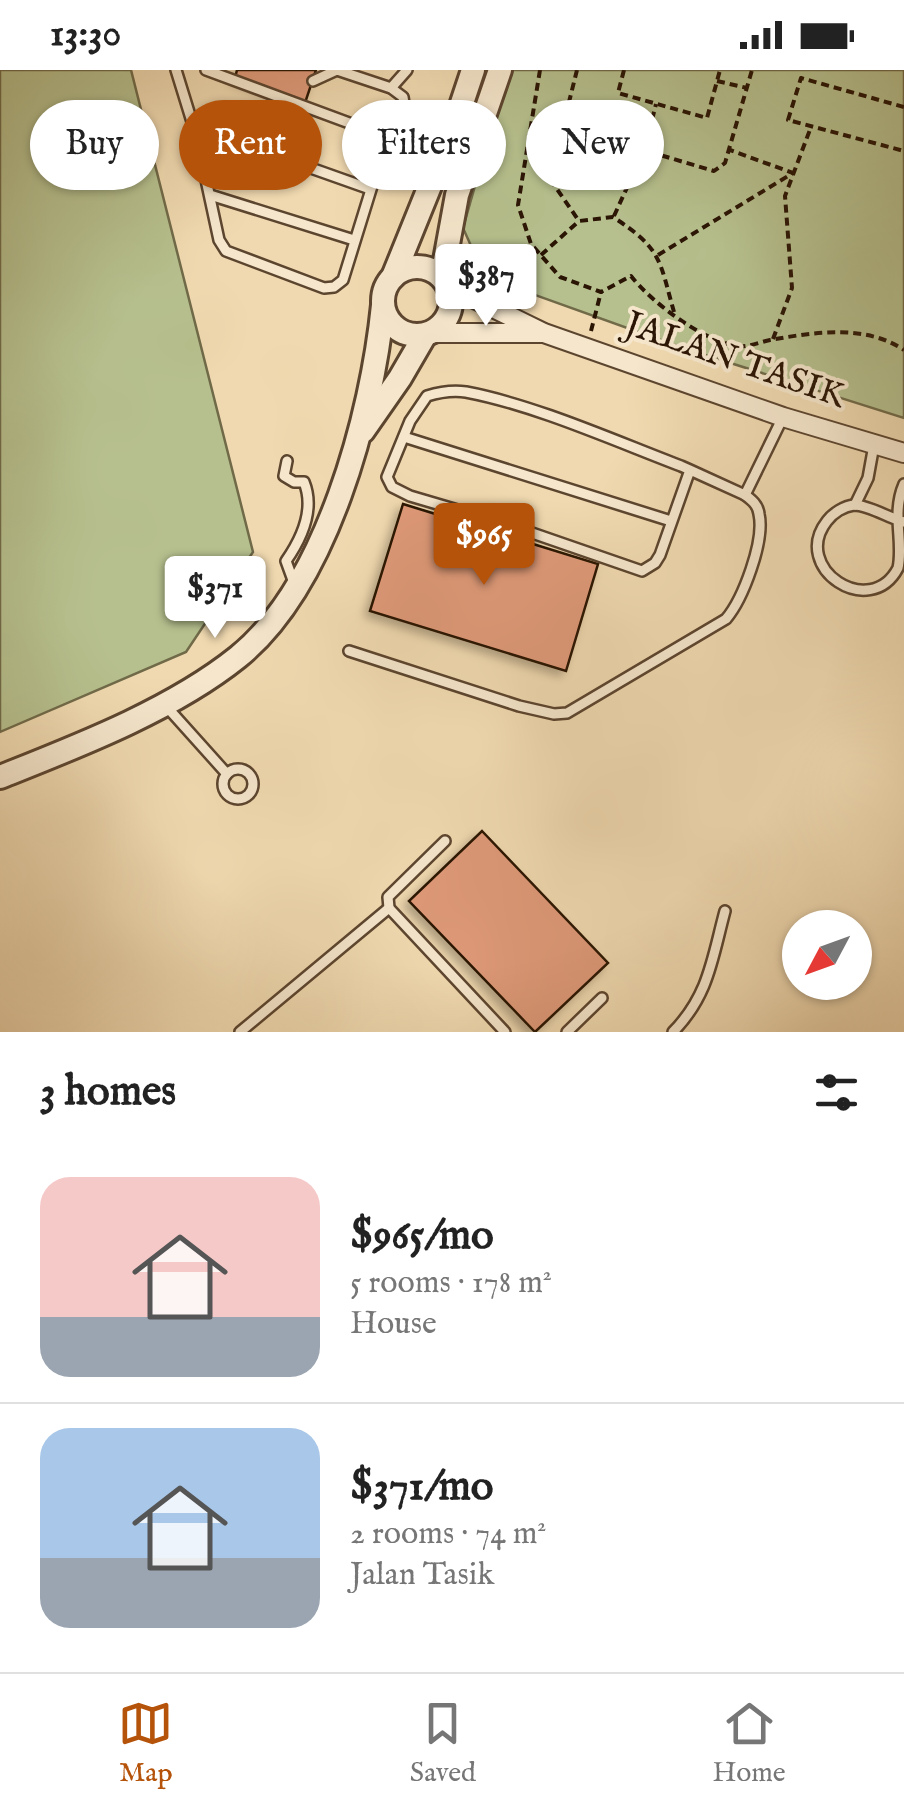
<!DOCTYPE html>
<html lang="en">
<head>
<meta charset="utf-8">
<style>
  body { margin:0; font-family:"IM FELL English",serif; background:#f2f2f2; color:#222; height:100vh; display:flex; flex-direction:column; font-size:38px; white-space:nowrap }
  * { box-sizing:border-box; margin:0 }
  p { font-size:32px; color:#767676 }
  .icon { flex:none; width:55px; height:55px; fill:none; stroke:currentColor; stroke-width:2; stroke-linecap:round; stroke-linejoin:round }
  .map { position:relative; height:962px; overflow:hidden }
  .panel { display:flex; flex-direction:column; background:#fff; flex:1 }
  .panel>* { flex:none }
  .hud { position:absolute; left:30px; top:30px; width:845px; height:90px; display:flex; gap:20px }
  .needle { width:65px; rotate:229deg }
  .fabs { position:absolute; left:782px; top:840px; display:grid; gap:20px }
  .fabs a { display:grid; place-items:center; width:90px; height:90px; border-radius:50%; background:#fff; box-shadow:0 2px 8px #0004; font-size:50px }
  .price { position:absolute; translate:-50% -85px; padding:0 22px; border-radius:10px; background:#fff; color:#222; font-size:32px; line-height:65px; filter:drop-shadow(0 2px 5px #0008) }
  .price::after { content:''; position:absolute; left:50%; top:60px; width:30px; height:22px; margin-left:-15px; background:inherit; clip-path:polygon(0 0,100% 0,50% 100%) }
  .price.selected { background:#b45309; color:#fff }
  ul { padding:0; list-style:none }
  li { display:flex; align-items:center; gap:30px; height:250px; padding:0 40px }
  li+li { border-top:2px solid #e0e0e0 }
  li span { display:grid; place-items:center; flex:none; width:280px; height:200px; border-radius:30px; color:#555 }
  li>.icon { margin-inline-start:auto }
  span .icon { width:120px; height:120px; fill:#fffc; stroke-width:1 }
  li b { font-size:42px }
  h2 { display:flex; justify-content:space-between; align-items:center; height:120px; padding:0 40px; font-size:42px }
  .chip { padding:0 35px; border-radius:45px; background:#fff; box-shadow:0 2px 8px #0004; font-size:35px; line-height:90px }
  .chip.selected { background:#b45309; color:#fff }
  .status { display:flex; justify-content:space-between; align-items:center; height:70px; padding:0 50px; background:#fff; direction:ltr }
  .status svg { height:28px; fill:currentColor }
  .menu { display:flex; justify-content:space-around; align-items:center; height:140px; border-top:2px solid #e0e0e0; background:#fff; font-size:28px; color:#767676 }
  .menu a { display:grid; justify-items:center; gap:5px }
  .menu .selected { color:#b45309 }
  .map>svg:first-child { display:block }
  .green { fill:#b6c08e; stroke:#706a49; stroke-width:2.5 }
  .building { fill:#de9978; stroke:#2a1404; stroke-width:2.5; filter:url(#shadow) }
  .lines { fill:none; stroke-linecap:round; stroke-linejoin:round }
  .service-casing { stroke:#5c452f; stroke-width:14 }
  .minor-casing { stroke:#5c452f; stroke-width:22 }
  .tertiary-casing { stroke:#5c452f; stroke-width:28 }
  .path { stroke:#2a1404; stroke-width:4; stroke-dasharray:8 5; stroke-linecap:butt }
  .service { stroke:#f5e6cc; stroke-width:9 }
  .minor { stroke:#f5e6cc; stroke-width:18 }
  .tertiary { stroke:#f5e6cc; stroke-width:22 }
  .labels { text-anchor:middle; dominant-baseline:central; stroke-width:8; stroke-linejoin:round; paint-order:stroke }
  .street-label { font-size:35px; fill:#2a1404; stroke:#f5e6cc }
</style>
</head>
<body>
<div class="status"><b>13:30</b><svg viewBox="0 0 49 12"><path d="M0 12V9h3v3zM5 12V6h3v6zM10 12V3h3v9zM15 12V0h3v12zM26 1h20v11H26zM47 4h2v5h-2z"/></svg></div>
<div class="map">
<svg width="904" height="962" viewBox="0 0 904 962">
  <defs>
    <filter id="shadow"><feDropShadow dx="-5" dy="5" stdDeviation="5" flood-color="#0004"/></filter>
  </defs>
  <rect width="100%" height="100%" fill="#f0d9b0"/>
  <filter id="stains"><feTurbulence type="fractalNoise" baseFrequency=".002" numOctaves="4"/><feColorMatrix values="0 0 0 0 .2 0 0 0 0 .09 0 0 0 0 .02 0 0 0 .5 -.17"/></filter>
  <radialGradient id="worn" r=".72"><stop offset=".6" stop-color="#630" stop-opacity="0"/><stop offset="1" stop-color="#630" stop-opacity=".3"/></radialGradient>
  <g class="green">
    <path d="M0,0H131L253,482L186,582L0,662Z"/>
    <path d="M508,0H904V348L683,278L485,207L463,158Z"/>
  </g>
  <g class="building">
    <path d="M237,0H316L305,33L235,8Z"/>
    <path d="M403,434L598,494L566,601L370,541Z"/>
    <path d="M482,761L608,893L535,962L409,831Z"/>
  </g>
  <g class="lines">
    <g class="service-casing">
      <g id="service">
        <path d="M176,0L197,68L219,170L226,181L324,218L334,217L343,210L390,58C399,49 406,40 403,27L391,18L337,0L313,11"/>
        <path d="M206,0L387,67"/>
        <path d="M391,18L407,0"/>
        <path d="M401,45L406,41L455,54"/>
        <path d="M197,68L212,63L370,119"/>
        <path d="M210,125L354,170"/>
        <path d="M404,367L671,451"/>
        <path d="M287,391L284,406L294,412H304C315,439 302,468 286,491L294,513"/>
        <path d="M690,400L660,485L655,493L642,501L512,456L410,426L392,417L387,407L410,351L427,326C440,322 452,320 466,322C535,335 615,371 681,396L690,400L745,425L783,347"/>
        <path d="M904,414C891,444 904,472 898,498C870,551 790,498 827,451C833,443 844,436 854,435C867,435 886,446 898,450L904,452"/>
        <path d="M855,435L868,408L874,375"/>
        <path d="M349,581L519,636L554,644L567,643L726,549C743,529 765,471 759,444C758,435 752,430 745,425"/>
        <path d="M166,636L227,704"/>
        <circle cx="238" cy="714" r="15"/>
        <path d="M445,771L388,827L389,838L505,962"/>
        <path d="M240,962L389,838"/>
        <path d="M567,962L602,928"/>
        <path d="M673,962C709,925 712,889 725,841"/>
      </g>
    </g>
    <g class="minor-casing">
      <g id="minor">
        <path d="M448,216L544,263L783,347L904,383"/>
        <path d="M431,263H543"/>
      </g>
    </g>
    <g class="tertiary-casing">
      <g id="tertiary">
        <circle cx="417" cy="231" r="34"/>
        <path d="M393,207L455,54L473,0"/>
        <path d="M442,207L457,125L500,0"/>
        <path d="M363,361L400,308L425,265"/>
        <path d="M0,707C78,676 172,640 238,587C327,515 372,345 383,235"/>
      </g>
    </g>
    <g class="path">
      <path d="M540,0L518,135L531,174L560,207L601,222L631,206C651,232 705,273 739,276C749,277 760,272 770,270C815,262 865,254 904,280"/>
      <path d="M577,0L565,48L572,59L714,101L725,93L752,0"/>
      <path d="M624,0L618,23L707,48L720,0"/>
      <path d="M717,11L747,18"/>
      <path d="M904,37L801,8L788,50L904,81"/>
      <path d="M528,77L579,151"/>
      <path d="M614,146L645,78L656,34"/>
      <path d="M541,185L579,151L613,147C662,179 659,189 674,242"/>
      <path d="M658,185L793,103L730,80"/>
      <path d="M591,261L601,222"/>
      <path d="M773,269L792,218L785,126L811,57"/>
    </g>
    <use href="#service" class="service"/>
    <use href="#minor" class="minor"/>
    <use href="#tertiary" class="tertiary"/>
  </g>
  <g class="labels">
    <g class="street-label">
      <text transform="translate(735 291) rotate(19)">JALAN TASIK</text>
    </g>
  </g>
  <rect width="100%" height="100%" filter="url(#stains)"/>
  <rect width="100%" height="100%" fill="url(#worn)"/>
</svg>
<div class="fabs">
<a><svg class="needle" viewBox="-14 -14 28 28"><path d="M0-13l5 13h-10z" fill="#e53935"/><path d="M0 13l5-13h-10z" fill="#767676"/></svg></a>
</div>
<b class="price" style="left:486px;top:259px">$387</b>
<b class="price selected" style="left:484px;top:518px">$965</b>
<b class="price" style="left:215px;top:571px">$371</b>
<div class="hud">
<a class="chip">Buy</a>
<a class="chip selected">Rent</a>
<a class="chip">Filters</a>
<a class="chip">New</a>
</div>
</div>
<section class="panel">
<h2>3 homes<svg class="icon" aria-label="filters" viewBox="0 0 24 24"><path d="M4 7h16M4 17h16"/><circle cx="9" cy="7" r="2"/><circle cx="15" cy="17" r="2"/></svg></h2>
<ul>
<li><span style="background:linear-gradient(#f6c9c9 70%,#9aa5b1 0)"><svg class="icon" aria-label="home" viewBox="0 0 24 24"><path d="M3 11l9-7 9 7M6 9v11h12V9"/></svg></span><div><b>$965/mo</b><p>5 rooms · 178 m²</p><p>House</p></div></li>
<li><span style="background:linear-gradient(#a9c7e8 65%,#9aa5b1 0)"><svg class="icon" aria-label="home" viewBox="0 0 24 24"><path d="M3 11l9-7 9 7M6 9v11h12V9"/></svg></span><div><b>$371/mo</b><p>2 rooms · 74 m²</p><p>Jalan Tasik</p></div></li>
</ul>
</section>
<nav class="menu">
<a class="selected"><svg class="icon" aria-label="map" viewBox="0 0 24 24"><path d="M3 6l6-2 6 2 6-2v14l-6 2-6-2-6 2zM9 4v14M15 6v14"/></svg>Map</a>
<a><svg class="icon" aria-label="saved" viewBox="0 0 24 24"><path d="M7 4h10v16l-5-4-5 4z"/></svg>Saved</a>
<a><svg class="icon" aria-label="home" viewBox="0 0 24 24"><path d="M3 11l9-7 9 7M6 9v11h12V9"/></svg>Home</a>
</nav>
</body>
</html>
